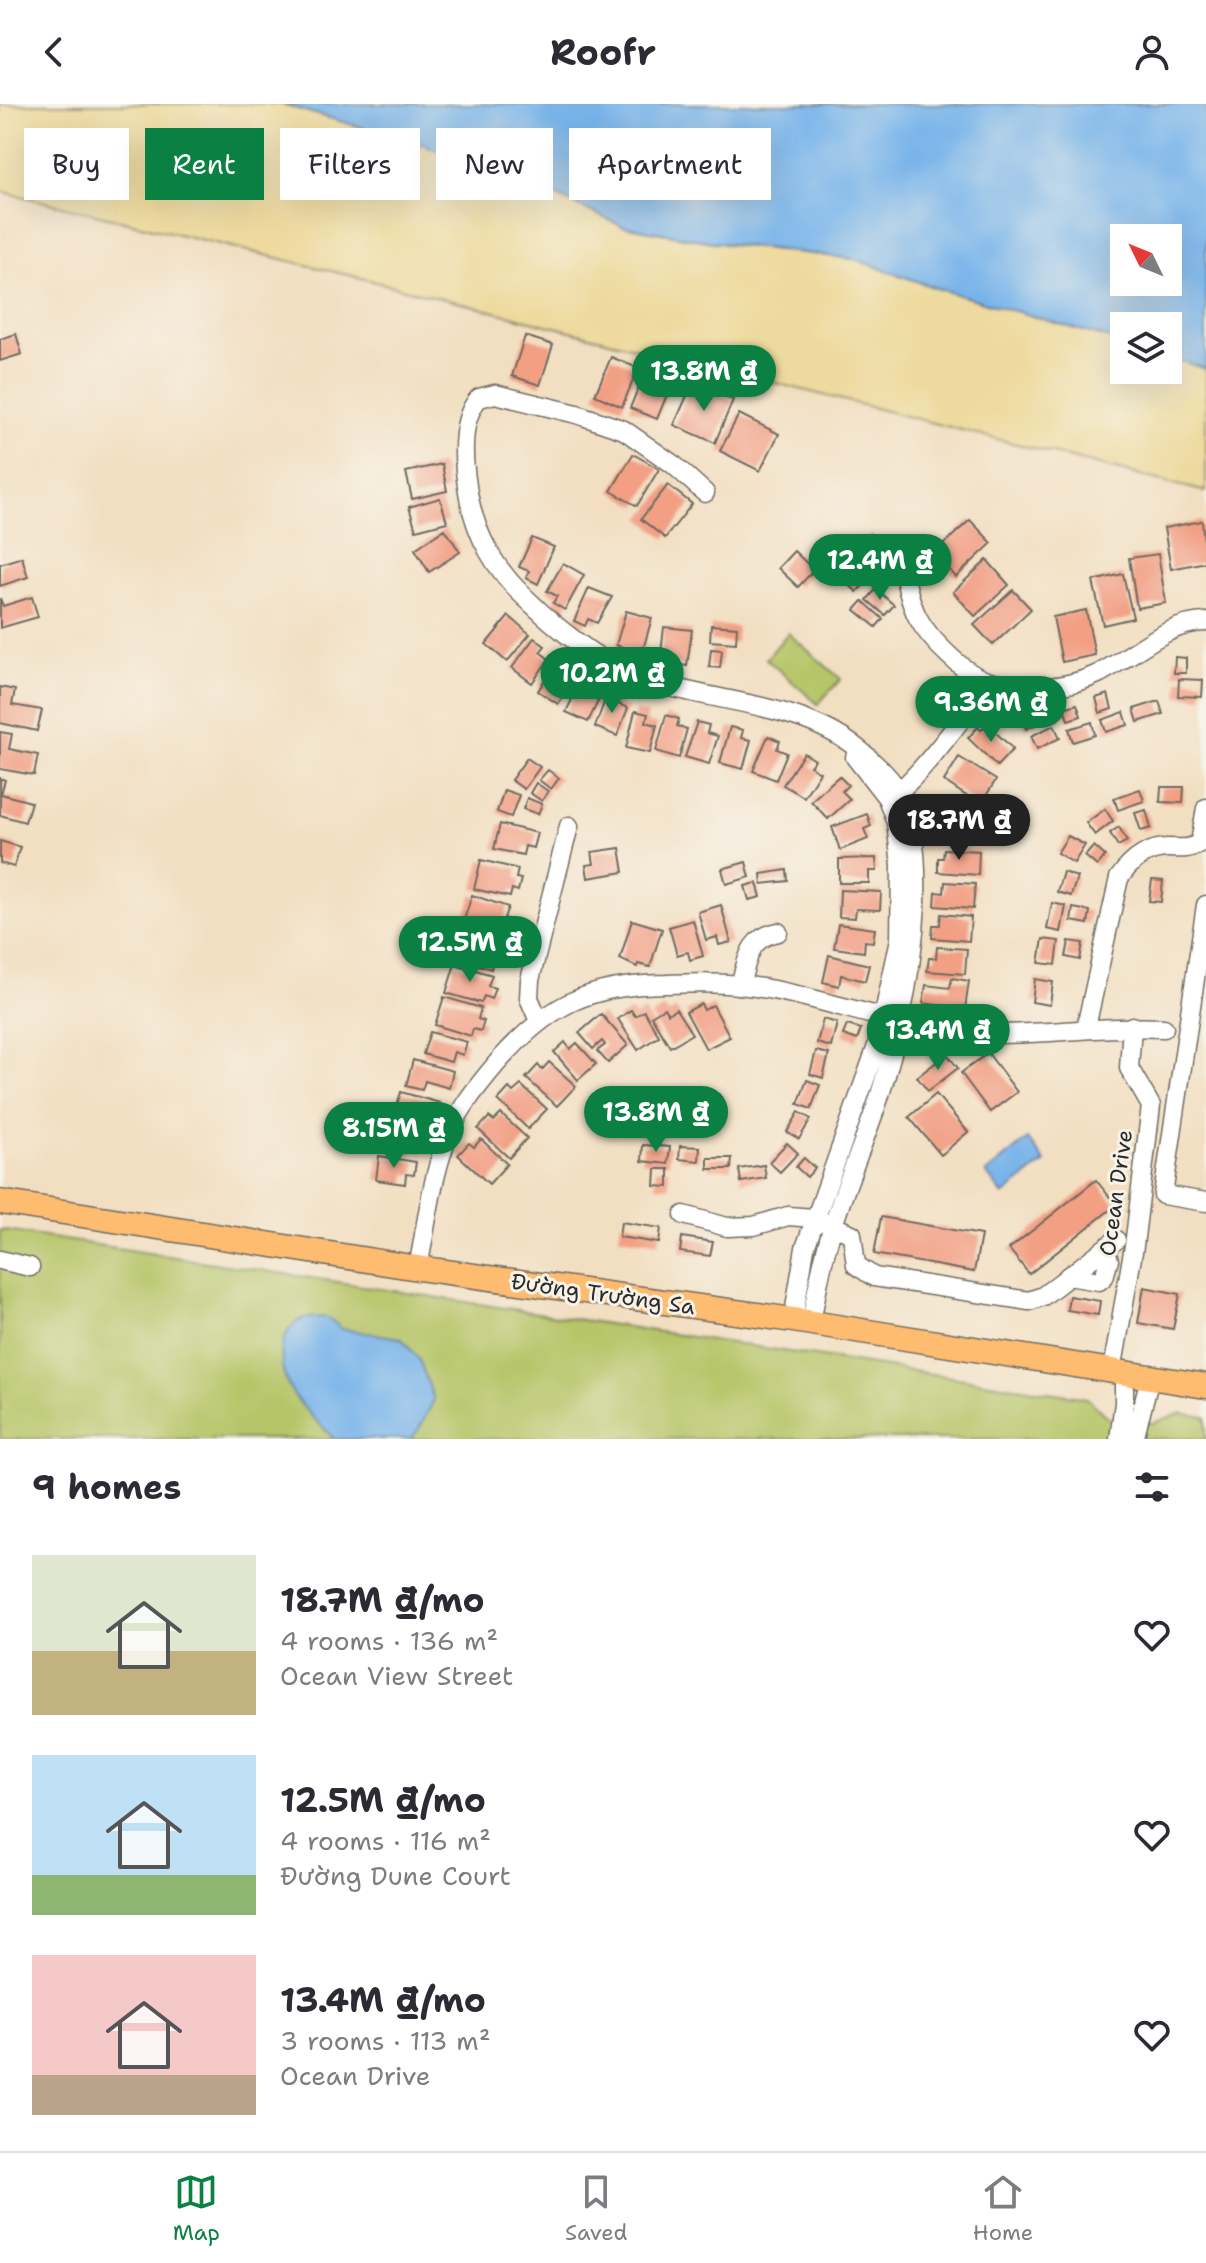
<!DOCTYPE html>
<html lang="en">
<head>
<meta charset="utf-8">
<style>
  body { margin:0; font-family:"Shantell Sans",sans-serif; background:#f2f2f3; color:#2b2b33; height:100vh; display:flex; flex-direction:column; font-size:30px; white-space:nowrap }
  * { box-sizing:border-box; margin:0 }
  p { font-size:26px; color:#7c7c81 }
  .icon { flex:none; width:44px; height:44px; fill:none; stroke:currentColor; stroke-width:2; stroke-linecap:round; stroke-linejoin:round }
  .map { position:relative; height:1335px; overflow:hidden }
  .drawer { display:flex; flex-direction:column; background:#fff; flex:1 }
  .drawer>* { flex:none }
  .banner { position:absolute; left:24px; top:24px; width:800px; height:72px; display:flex; gap:16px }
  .needle { width:52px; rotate:313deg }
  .tools { position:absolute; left:1110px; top:120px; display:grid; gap:16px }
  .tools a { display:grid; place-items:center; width:72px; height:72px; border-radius:0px; background:#fff; box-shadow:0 8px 32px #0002; font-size:40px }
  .price { position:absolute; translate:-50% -68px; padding:0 18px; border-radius:28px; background:#0b8043; color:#fff; font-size:26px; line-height:52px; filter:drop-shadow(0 2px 4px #0008) }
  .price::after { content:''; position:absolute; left:50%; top:48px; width:24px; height:18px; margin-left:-12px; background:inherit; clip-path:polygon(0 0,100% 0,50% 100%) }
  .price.selected { background:#222; color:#fff }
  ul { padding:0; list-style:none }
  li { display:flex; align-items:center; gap:24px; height:200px; padding:0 32px }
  li span { display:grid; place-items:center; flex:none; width:224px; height:160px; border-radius:0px; color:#555 }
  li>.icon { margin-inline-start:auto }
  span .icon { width:96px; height:96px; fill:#fffc; stroke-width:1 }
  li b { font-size:34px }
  h2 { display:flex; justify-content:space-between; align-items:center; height:96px; padding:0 32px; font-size:34px }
  .pill { padding:0 28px; border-radius:0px; background:#fff; box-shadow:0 8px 32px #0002; font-size:28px; line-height:72px }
  .pill.selected { background:#0b8043; color:#fff }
  header { display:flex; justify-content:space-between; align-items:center; height:104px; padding:0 32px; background:#fff; font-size:36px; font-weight:700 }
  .dock { display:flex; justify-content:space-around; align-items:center; height:112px; border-top:2px solid #e1e1e2; background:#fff; font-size:22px; color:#7c7c81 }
  .dock a { display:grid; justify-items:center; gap:4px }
  .dock .selected { color:#0b8043 }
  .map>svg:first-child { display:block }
  .green { fill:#b6c567; stroke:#707849; stroke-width:2 }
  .sand { fill:#eeda9e; stroke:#8c8264; stroke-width:2 }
  .water { fill:#78b4ea; stroke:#52708a; stroke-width:2; fill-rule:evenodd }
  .building { fill:#f29f84 }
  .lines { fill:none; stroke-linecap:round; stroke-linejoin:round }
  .minor-casing { stroke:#716a60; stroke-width:21 }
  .major-casing { stroke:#716a60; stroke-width:27 }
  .minor { stroke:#fff; stroke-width:18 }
  .major { stroke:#febc70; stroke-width:24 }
  .labels { text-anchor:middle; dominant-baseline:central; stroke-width:6; stroke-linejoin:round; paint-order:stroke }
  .street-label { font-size:22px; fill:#2b2b2b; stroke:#f7f3e8 }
</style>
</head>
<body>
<header><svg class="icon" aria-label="back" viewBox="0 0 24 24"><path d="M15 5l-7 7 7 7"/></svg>Roofr<svg class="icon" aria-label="person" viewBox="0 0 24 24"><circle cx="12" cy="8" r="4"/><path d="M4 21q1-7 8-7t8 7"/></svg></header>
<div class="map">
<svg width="1206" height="1335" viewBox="0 0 1206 1335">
  <rect width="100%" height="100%" fill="#f7f3e8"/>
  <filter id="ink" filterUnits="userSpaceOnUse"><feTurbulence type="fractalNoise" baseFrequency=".0125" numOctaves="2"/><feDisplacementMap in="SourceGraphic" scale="16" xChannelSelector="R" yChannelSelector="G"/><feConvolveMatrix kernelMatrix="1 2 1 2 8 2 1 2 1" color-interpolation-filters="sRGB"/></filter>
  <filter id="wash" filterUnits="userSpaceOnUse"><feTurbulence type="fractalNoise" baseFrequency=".006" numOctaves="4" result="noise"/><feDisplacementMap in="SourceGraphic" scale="32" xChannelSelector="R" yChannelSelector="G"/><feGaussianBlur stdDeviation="1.8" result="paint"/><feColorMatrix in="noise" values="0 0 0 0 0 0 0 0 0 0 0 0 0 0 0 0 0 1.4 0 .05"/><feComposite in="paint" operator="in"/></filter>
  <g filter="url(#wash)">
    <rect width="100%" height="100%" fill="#f2dfc2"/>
    <g class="green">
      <path d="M788,529L841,575L818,600L766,555Z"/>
      <path d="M0,1126L1087,1294L1108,1314L1153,1319L1181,1309L1206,1313V1335H0Z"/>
    </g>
    <path class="sand" d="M0,0H280L424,41L527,78L622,122L724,140L854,155L939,185L1124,239V266H1168V253L1206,265V388L377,178L0,87Z"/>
    <g class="water">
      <path d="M280,0H1206V265L1168,253V222H1124V239L939,185L854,155L713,138L622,122L534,81L424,41ZM1124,134H1168V178H1124Z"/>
      <path d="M1028,1035L1045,1058L1003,1091L986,1069Z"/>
      <path d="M327,1213L342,1225L401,1234L419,1255L434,1296L419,1325L411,1335H334C321,1320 302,1305 292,1288C278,1266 275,1229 302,1215C309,1212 319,1214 327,1213Z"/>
    </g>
    <g id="blocks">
      <g class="building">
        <path d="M16,230L22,250L0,257V235Z"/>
        <path d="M525,232L553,241L540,281L512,272Z"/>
        <path d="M611,253L638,264L622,303L595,291Z"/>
        <path d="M646,265L673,276L657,315L630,304Z"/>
        <path d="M693,278L733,296L715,339L674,321Z"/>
        <path d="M739,310L779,330L760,367L720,347Z"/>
        <path d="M633,350L659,365L637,402L611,387Z"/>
        <path d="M442,360L447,387L412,395L406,368Z"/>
        <path d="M668,381L692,400L665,434L641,415Z"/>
        <path d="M440,394L447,418L416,426L409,403Z"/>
        <path d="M970,416L992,439L956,473L934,449Z"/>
        <path d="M1202,417L1206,458L1171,465L1164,424Z"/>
        <path d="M445,425L460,448L429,468L415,445Z"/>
        <path d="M870,430L892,449L857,488L836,469Z"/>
        <path d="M532,434L554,443L538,480L526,474L529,467L519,463Z"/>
        <path d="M794,447L814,466L798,483L778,464Z"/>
        <path d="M1158,450L1166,499L1137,504L1129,454Z"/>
        <path d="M22,453L28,473L0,482V460Z"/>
        <path d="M987,456L1009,481L975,512L953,488Z"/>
        <path d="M563,459L584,471L565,506L553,499L557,492L547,487Z"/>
        <path d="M1123,470L1133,514L1103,521L1093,477Z"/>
        <path d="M589,484L612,493L597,519L588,515L585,522L574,517Z"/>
        <path d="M876,485L894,501L885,511L867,496Z"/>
        <path d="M1013,486L1031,505L993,541L974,521Z"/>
        <path d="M32,493L38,513L0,524V494L3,502Z"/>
        <path d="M863,497L883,515L876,523L855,506Z"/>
        <path d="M1086,506L1095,551L1062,558L1053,513Z"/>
        <path d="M626,507L652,514L642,549L616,541Z"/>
        <path d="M509,512L530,530L507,558L486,540Z"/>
        <path d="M711,521L737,523L736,539L710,537Z"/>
        <path d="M664,523L692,526L687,562L660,558Z"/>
        <path d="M534,534L545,542L540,548L549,555L532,579L512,564Z"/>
        <path d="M711,545L722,546L720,564L709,563Z"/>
        <path d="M1175,553L1186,554V569H1174Z"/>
        <path d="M557,555L569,562L564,569L574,575L558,600L538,587Z"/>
        <path d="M582,574L594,580L591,587L601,591L588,618L566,608Z"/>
        <path d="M1179,575L1203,576L1202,593L1178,592Z"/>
        <path d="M0,583L15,586L12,601L42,606L37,627L0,619Z"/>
        <path d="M608,588L620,593L618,600L628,604L617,632L595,623Z"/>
        <path d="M1108,590L1112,605L1100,609L1096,594Z"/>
        <path d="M1159,597L1163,610L1138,618L1134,605Z"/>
        <path d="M1077,600L1081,612L1068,616L1064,604Z"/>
        <path d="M1030,604L1037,620L1026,625L1018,609Z"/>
        <path d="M635,607L648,610L646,618L657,621L650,649L626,644Z"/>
        <path d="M1124,608L1128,621L1106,628L1102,616Z"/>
        <path d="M666,611L679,615L677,622L687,625L679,654L656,647Z"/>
        <path d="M697,618L709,621L707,629L718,632L709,660L685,653Z"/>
        <path d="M1092,618L1095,631L1073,638L1069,625Z"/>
        <path d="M987,620L1013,645L997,662L968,634L978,623L981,626Z"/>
        <path d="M1054,621L1060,634L1037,645L1031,632Z"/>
        <path d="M730,623L743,626L741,634L751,636L743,665L720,659Z"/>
        <path d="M0,628L12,630L9,645L38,651L34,671L0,665Z"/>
        <path d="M768,632L780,637L777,645L787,649L776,676L753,667Z"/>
        <path d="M804,649L815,656L810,662L820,668L804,693L783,681Z"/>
        <path d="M959,653L996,676L980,701L944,677Z"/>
        <path d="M527,654L540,663L524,685L511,676Z"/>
        <path d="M548,666L559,674L551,685L539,676Z"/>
        <path d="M839,672L848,681L842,687L850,695L828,715L811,697Z"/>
        <path d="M0,674L5,676L1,690L31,698L25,718L0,711Z"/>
        <path d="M536,679L548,687L542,697L530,689Z"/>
        <path d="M1161,683H1184L1183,699L1160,698Z"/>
        <path d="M1140,685L1144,697L1118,706L1114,694Z"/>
        <path d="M504,686L519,691L511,713L497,708Z"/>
        <path d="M527,694L542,700L538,710L523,705Z"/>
        <path d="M946,703L981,713L975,735L936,725L939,711L944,712Z"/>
        <path d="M1105,705L1113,717L1095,731L1086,719Z"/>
        <path d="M1146,706L1151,724L1141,727L1135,709Z"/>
        <path d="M867,710L871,722L864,725L868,735L840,746L832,723Z"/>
        <path d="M500,720L537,729L533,744L525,742L523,751L494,745Z"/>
        <path d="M1119,723L1127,737L1118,742L1110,729Z"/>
        <path d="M1068,732L1085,741L1074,759L1057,749Z"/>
        <path d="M0,737L20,743L14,763L0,759Z"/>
        <path d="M1094,742L1105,752L1097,762L1085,752Z"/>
        <path d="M620,744L624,768L588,774L586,761L594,760L592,748Z"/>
        <path d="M944,745L979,747L978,771L938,768V754H943Z"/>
        <path d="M876,754L877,767H869V779H839V755Z"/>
        <path d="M481,756L518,765L516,774L521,775L518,787L512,785L510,793L474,785Z"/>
        <path d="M746,758L750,773L726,780L722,765Z"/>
        <path d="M787,766L788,777L762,780L761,770Z"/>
        <path d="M1063,768L1077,773L1071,792L1057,788Z"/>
        <path d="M1152,776L1163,777L1161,798L1149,797Z"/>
        <path d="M945,778L975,780L973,805L935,802L936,788L944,789Z"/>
        <path d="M757,779L761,793L749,796L745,782Z"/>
        <path d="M840,786L881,788L880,806L856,805L855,814L839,813Z"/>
        <path d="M472,791L508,803L504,814L509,816L506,826L500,824L498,831L463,819Z"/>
        <path d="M1052,799L1066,802L1061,828L1047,825Z"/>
        <path d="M721,801L731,838L719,841L717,833L706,836L698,808Z"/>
        <path d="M1073,804L1090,807L1088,820L1071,817Z"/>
        <path d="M941,810L971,813L969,837L932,834L933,821H940Z"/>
        <path d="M632,816L662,825L650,863L638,860L637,863L620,855Z"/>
        <path d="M693,816L703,852L690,856L688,848L677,851L669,823Z"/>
        <path d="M838,820L875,825L873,838L865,837L864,848L834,844Z"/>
        <path d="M464,825L501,836L498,847L504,849L501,860L493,857L491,865L456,853Z"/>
        <path d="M1043,835L1059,837L1056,861L1039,859Z"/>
        <path d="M1069,837L1083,839L1080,856L1066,853Z"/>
        <path d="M937,843L967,845L965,870L927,867L929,854H936Z"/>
        <path d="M829,851L869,861L865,877L841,871L839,882L823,878Z"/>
        <path d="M455,860L492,871L488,882L495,884L491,895L484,892L481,899L446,889Z"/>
        <path d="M952,874L969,877L965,905L923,899L926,881L950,884Z"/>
        <path d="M1035,875L1053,878L1050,901L1032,898Z"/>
        <path d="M444,893L481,904L478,915L484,917L481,927L473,925L471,932L435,921Z"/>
        <path d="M701,900L704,906L713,901L730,933L706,945L686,908Z"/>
        <path d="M664,904L668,910L676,905L692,930L670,943L651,912Z"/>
        <path d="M631,906L635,912L644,907L659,932L638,946L618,915Z"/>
        <path d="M601,910L628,941L608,959L597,947L605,941L602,937L593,945L579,929Z"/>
        <path d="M823,915L837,919L831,943L817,939Z"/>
        <path d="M847,921L861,925L857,936L843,931Z"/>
        <path d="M430,928L467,938L463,951L454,948L451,958L423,950Z"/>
        <path d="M565,938L570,945L577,939L596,960L578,976L554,948Z"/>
        <path d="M816,947L829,950L823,974L810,970Z"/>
        <path d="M988,949L1017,988L990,1008L961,969Z"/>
        <path d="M947,950L958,964L928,987L917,973Z"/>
        <path d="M413,956L453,967L449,984L425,977L422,986L406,982Z"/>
        <path d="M549,958L576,982L557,1002L526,974L538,961L542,966Z"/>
        <path d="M807,976L820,981L811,1005L798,1000Z"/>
        <path d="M521,981L547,1005L528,1025L498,996L509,984L513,988Z"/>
        <path d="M401,988L440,999L436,1016L412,1009L409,1018L393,1014Z"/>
        <path d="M936,990L968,1028L941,1051L909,1013Z"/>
        <path d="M799,1008L811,1015L799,1035L787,1028Z"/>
        <path d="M501,1010L527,1034L509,1054L478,1025L489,1013L494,1017Z"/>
        <path d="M388,1021L425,1027L423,1040L415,1039L414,1049L385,1045Z"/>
        <path d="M481,1035L507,1060L489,1080L458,1051L469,1039L474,1043Z"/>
        <path d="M787,1039L798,1049L780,1068L769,1058Z"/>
        <path d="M643,1041L670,1043L668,1060L642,1057Z"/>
        <path d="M680,1042L700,1043L699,1057L679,1055Z"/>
        <path d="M379,1052L416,1058L414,1071L406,1070L405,1080L376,1076Z"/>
        <path d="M708,1054H732L731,1065H708Z"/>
        <path d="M804,1054L815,1064L807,1073L796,1063Z"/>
        <path d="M764,1061L766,1074L741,1078L739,1065Z"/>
        <path d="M656,1065H669V1083L655,1082Z"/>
        <path d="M1096,1076L1116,1101L1029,1170L1009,1145Z"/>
        <path d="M881,1113L981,1131L974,1168L874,1150Z"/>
        <path d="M621,1118L661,1124L659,1139L619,1133Z"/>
        <path d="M682,1133L713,1138L710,1152L680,1148Z"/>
        <path d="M1144,1183L1180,1190L1173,1225L1138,1219Z"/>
        <path d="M1069,1192L1100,1197L1098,1211L1067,1206Z"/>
      </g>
    </g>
  </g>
  <g filter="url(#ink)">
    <use href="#blocks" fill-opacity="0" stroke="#716a60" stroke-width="2"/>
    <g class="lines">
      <g class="minor-casing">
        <g id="minor">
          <path d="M705,389L674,361L624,326L577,310L495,290L479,294C460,315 463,356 467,382C474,431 495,467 532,500C557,524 593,553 624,567C707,604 808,591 875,660C885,669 896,680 901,693C916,728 917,761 916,799C913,865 899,931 879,994C865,1036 847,1077 834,1119C823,1152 817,1185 811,1219"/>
          <path d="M899,443C904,466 907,493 918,514C929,535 966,572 990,578C1022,588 1067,585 1098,570C1133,553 1166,518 1206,518"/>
          <path d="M890,693C913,682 972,602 988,578"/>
          <path d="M1206,801L1163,1091L1206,1098"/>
          <path d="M740,881C748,855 748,834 778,828"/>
          <path d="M539,917L529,894L530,876L569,722"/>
          <path d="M1086,923L1119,774C1131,757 1147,744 1168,744C1181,744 1188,746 1200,739L1206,704"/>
          <path d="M684,1111L727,1123L754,1122L788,1112L814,1114L852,1130L856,1161L874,1173L1029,1197L1043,1192L1116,1136"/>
          <path d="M0,1156L30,1163"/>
          <path d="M418,1164C426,1123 431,1079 445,1040C456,1008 476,984 497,959C549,900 588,881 666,880C690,879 715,878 739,881C803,887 865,913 928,923C950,927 972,930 995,930C1052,930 1107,921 1164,924"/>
          <path d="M1068,1172L1099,1177L1104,1173L1109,1156L1104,1145"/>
          <path d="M793,1216L805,1144L877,942L900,835L901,761L896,718L887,694L855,653"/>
          <path d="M1112,1267L1134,1142L1151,1002L1129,964L1132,922"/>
          <path d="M1119,1335L1124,1299V1269"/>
          <path d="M1134,1335L1150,1274"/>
        </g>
      </g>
      <g class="major-casing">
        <path id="major" d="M0,1098L418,1164L793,1216L1206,1282"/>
      </g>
      <use href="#minor" class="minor"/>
      <use href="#major" class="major"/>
    </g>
  </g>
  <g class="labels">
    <g class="street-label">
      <text transform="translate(1116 1089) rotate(-82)">Ocean Drive</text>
      <text transform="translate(603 1190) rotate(8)">Đường Trường Sa</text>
    </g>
  </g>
</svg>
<div class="tools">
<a><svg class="needle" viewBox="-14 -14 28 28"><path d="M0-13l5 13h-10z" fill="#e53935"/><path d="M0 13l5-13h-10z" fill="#7c7c81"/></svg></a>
<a><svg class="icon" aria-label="layers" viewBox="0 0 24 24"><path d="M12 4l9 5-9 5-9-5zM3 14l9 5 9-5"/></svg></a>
</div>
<b class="price" style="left:704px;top:309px">13.8M ₫</b>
<b class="price" style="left:880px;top:498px">12.4M ₫</b>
<b class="price" style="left:612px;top:611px">10.2M ₫</b>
<b class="price" style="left:991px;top:640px">9.36M ₫</b>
<b class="price selected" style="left:959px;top:758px">18.7M ₫</b>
<b class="price" style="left:470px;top:880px">12.5M ₫</b>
<b class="price" style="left:938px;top:968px">13.4M ₫</b>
<b class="price" style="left:656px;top:1050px">13.8M ₫</b>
<b class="price" style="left:394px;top:1066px">8.15M ₫</b>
<div class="banner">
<a class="pill">Buy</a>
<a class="pill selected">Rent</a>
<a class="pill">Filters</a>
<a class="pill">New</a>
<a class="pill">Apartment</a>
</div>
</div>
<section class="drawer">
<h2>9 homes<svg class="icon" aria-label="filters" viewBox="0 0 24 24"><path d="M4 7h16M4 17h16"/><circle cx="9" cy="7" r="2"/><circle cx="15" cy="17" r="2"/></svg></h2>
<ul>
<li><span style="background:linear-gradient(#dfe7d0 60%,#c2b280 0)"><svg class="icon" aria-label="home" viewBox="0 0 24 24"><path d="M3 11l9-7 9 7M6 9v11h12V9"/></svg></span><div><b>18.7M ₫/mo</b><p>4 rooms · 136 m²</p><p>Ocean View Street</p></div><svg class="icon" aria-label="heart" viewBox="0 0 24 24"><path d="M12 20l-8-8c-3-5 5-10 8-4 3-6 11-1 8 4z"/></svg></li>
<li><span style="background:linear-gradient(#bfe0f5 75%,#8fb573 0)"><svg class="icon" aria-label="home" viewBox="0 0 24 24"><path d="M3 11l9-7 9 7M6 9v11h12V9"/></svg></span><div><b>12.5M ₫/mo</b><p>4 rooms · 116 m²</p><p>Đường Dune Court</p></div><svg class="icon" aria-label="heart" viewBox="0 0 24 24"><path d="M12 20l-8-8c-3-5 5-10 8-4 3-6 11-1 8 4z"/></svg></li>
<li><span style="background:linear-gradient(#f6c9c9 75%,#b9a48a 0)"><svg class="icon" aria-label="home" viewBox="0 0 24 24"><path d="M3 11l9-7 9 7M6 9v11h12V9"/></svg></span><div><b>13.4M ₫/mo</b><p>3 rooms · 113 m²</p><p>Ocean Drive</p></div><svg class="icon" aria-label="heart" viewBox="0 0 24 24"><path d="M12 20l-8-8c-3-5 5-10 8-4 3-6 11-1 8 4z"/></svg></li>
</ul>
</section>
<nav class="dock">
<a class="selected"><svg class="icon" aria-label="map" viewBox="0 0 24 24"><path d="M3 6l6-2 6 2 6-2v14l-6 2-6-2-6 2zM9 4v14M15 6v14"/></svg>Map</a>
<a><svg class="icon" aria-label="saved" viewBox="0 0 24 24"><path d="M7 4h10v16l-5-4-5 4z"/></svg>Saved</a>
<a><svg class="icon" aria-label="home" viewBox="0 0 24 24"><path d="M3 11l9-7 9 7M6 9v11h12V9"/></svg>Home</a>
</nav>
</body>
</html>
